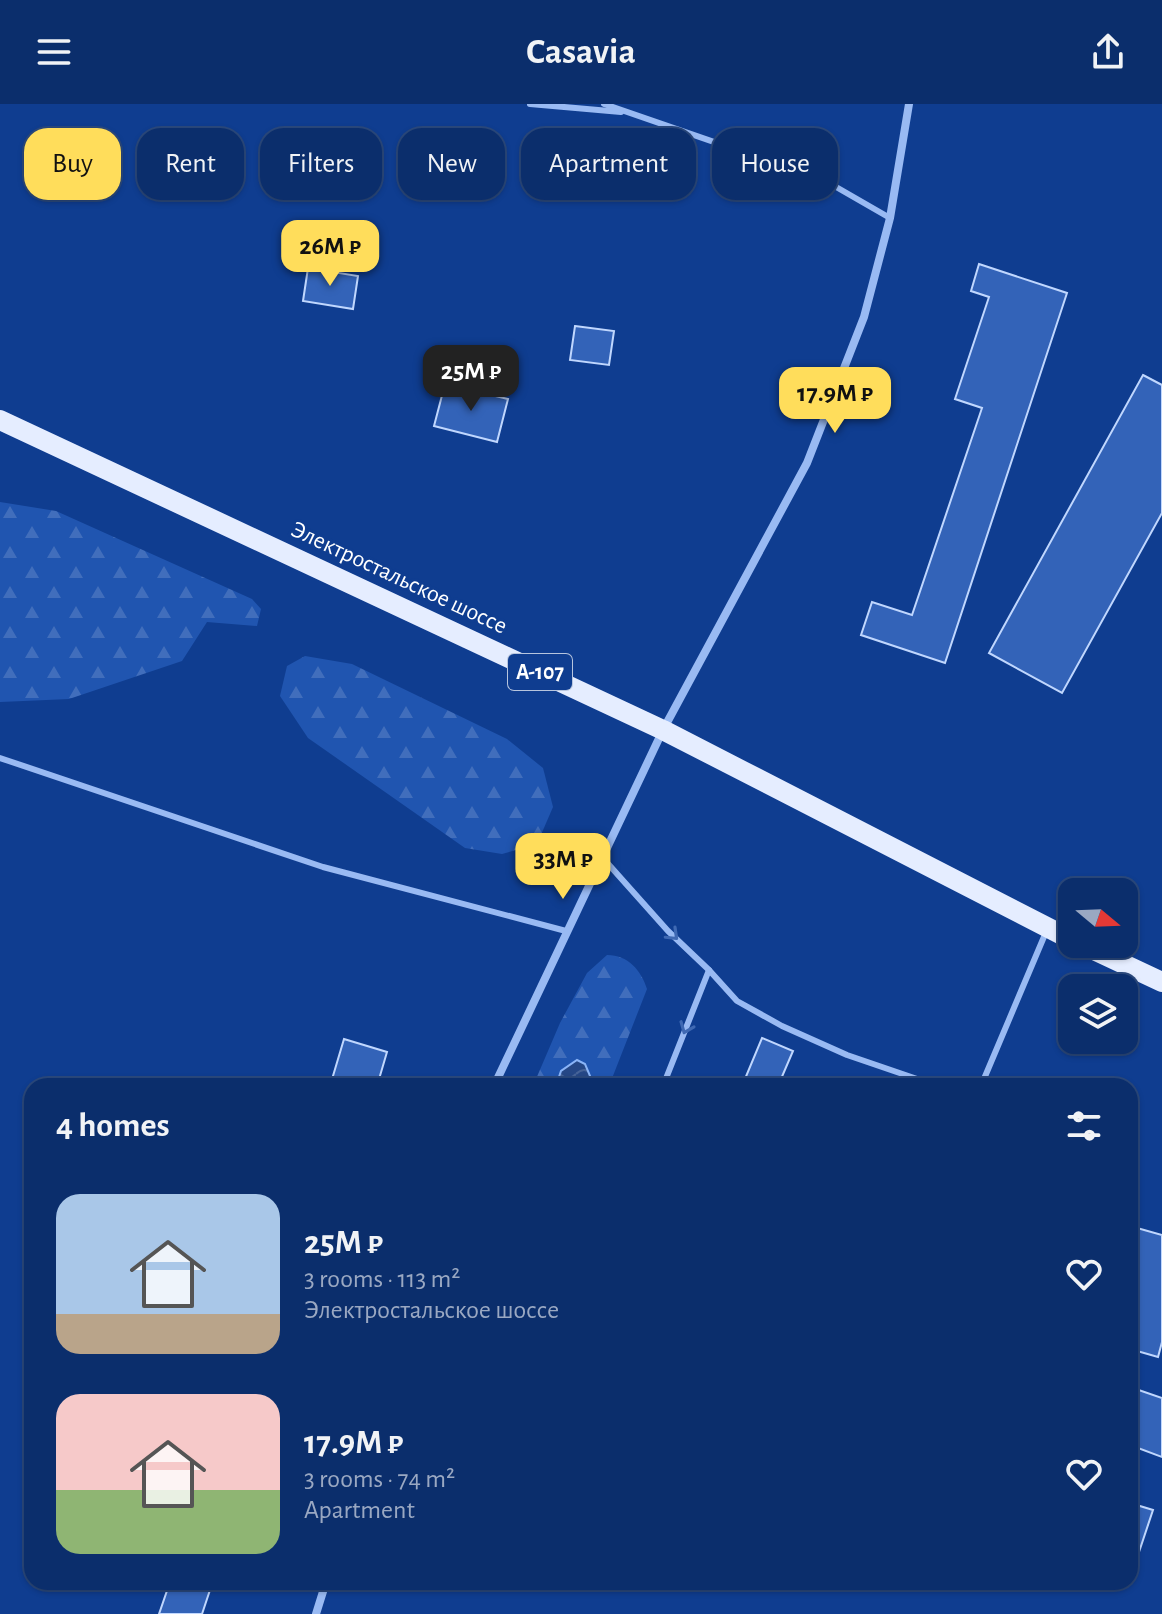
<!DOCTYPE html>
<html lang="en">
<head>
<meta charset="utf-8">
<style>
  body { margin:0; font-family:"Alegreya Sans",sans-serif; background:#143672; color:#f1f3f6; height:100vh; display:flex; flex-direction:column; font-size:30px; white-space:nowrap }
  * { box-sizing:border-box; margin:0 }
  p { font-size:26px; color:#9aa8c2 }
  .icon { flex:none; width:44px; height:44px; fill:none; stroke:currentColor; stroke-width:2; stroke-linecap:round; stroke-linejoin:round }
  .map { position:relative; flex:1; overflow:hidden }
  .drawer { position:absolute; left:24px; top:974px; width:1114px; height:512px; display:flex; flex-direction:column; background:#0b2e6c; border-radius:24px; box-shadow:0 2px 6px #0004,0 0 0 2px #2b4a7f }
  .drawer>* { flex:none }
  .top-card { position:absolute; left:24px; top:24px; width:1114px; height:72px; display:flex; gap:16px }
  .needle { width:52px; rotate:109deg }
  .tools { position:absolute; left:1058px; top:774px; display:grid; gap:16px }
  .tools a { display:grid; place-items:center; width:80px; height:80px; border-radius:16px; background:#0b2e6c; box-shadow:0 2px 6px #0004,0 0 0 2px #2b4a7f; font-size:40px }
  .price { position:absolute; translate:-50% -68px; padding:0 18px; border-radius:16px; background:#ffdd5b; color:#111; font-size:26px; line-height:52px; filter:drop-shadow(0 2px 4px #0008) }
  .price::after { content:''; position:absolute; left:50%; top:48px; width:24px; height:18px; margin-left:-12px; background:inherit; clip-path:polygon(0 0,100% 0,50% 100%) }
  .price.on { background:#222; color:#fff }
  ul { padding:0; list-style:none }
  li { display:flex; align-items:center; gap:24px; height:200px; padding:0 32px }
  li span { display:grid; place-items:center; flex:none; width:224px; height:160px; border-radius:24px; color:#555 }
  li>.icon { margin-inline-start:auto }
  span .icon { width:96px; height:96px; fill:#fffc; stroke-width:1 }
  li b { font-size:34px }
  h2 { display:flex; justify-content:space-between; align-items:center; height:96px; padding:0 32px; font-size:34px }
  .tag { padding:0 28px; border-radius:24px; background:#0b2e6c; box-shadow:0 2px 6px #0004,0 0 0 2px #2b4a7f; font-size:28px; line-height:72px }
  .tag.on { background:#ffdd5b; color:#111 }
  header { display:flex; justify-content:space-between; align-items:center; height:104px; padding:0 32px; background:#0b2e6c; font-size:36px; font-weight:700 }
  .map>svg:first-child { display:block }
  .forest { fill:url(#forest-firs) }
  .water { fill:url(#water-waves); stroke:#8ab4f7; stroke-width:2 }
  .building { fill:#3363b8; stroke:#c0d7fe; stroke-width:2 }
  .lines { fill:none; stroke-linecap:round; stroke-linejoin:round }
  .service { stroke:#99baf3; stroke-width:6 }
  .minor { stroke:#99baf3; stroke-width:8 }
  .primary { stroke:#e5edff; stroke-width:20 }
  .oneway { stroke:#3f69b3 }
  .labels { text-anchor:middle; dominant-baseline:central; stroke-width:6; stroke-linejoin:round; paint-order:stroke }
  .shield { fill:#0f3d90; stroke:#b7c5de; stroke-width:2 }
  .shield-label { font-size:22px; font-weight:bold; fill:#fff }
  .street-label { font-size:24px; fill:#fff; stroke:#0f3d90 }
</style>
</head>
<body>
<header><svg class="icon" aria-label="menu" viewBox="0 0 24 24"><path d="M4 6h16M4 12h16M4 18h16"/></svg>Casavia<svg class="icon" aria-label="share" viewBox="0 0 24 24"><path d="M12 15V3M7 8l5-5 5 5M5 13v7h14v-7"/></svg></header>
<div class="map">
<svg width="1162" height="1510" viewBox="0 0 1162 1510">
  <defs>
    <pattern id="forest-firs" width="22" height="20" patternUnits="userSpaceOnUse" patternTransform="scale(2)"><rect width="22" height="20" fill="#2055b0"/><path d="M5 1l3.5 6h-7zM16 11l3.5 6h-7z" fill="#416ebc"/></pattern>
    <pattern id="water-waves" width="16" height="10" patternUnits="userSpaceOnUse" patternTransform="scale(2)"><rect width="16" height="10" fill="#254786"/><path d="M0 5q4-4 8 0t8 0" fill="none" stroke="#466398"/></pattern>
  </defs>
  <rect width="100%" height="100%" fill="#0f3d90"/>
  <g class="forest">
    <path d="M0,398L56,407L252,495L261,505L257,522L207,518L182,557L69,595L0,598Z"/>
    <path d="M305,552L352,560L507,635L543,664L553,703L537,740L502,750L465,744L308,634L280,592L287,562Z"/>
    <path d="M607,851C628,851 641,866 647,885L609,982H592L593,979L561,967L556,982H533L560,919L587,869Z"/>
  </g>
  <path class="water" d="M577,956L585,960L593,979L592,982H556L561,967Z"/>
  <g class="building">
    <path d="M979,160L1067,189L945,559L861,531L872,498L912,511L982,304L955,295L989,193L971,187Z"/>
    <path d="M308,164L358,172L353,205L303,197Z"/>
    <path d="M575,222L614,227L609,261L570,256Z"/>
    <path d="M1143,271L1162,281V409L1062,589L989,549Z"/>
    <path d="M445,280L508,295L497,338L434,322Z"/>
    <path d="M762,934L793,947L778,982H742Z"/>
    <path d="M344,935L387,948L377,982H330Z"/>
    <path d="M1130,1122L1162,1131V1238L1158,1253L1130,1245Z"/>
    <path d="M1130,1283L1162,1294V1353L1130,1341Z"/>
    <path d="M1130,1399L1153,1406L1133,1466L1130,1465Z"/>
    <path d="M170,1478L212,1480L202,1510H159Z"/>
  </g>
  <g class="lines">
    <g class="service">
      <path d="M530,0L621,8"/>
      <path d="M604,0L824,76L890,114"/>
      <path d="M0,654L323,763L566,827"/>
      <path d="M602,753L668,827L709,866L737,897L782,922L847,951L923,977L981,980"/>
      <path d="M663,982L709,866"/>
      <path d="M981,982L1046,828"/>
    </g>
    <g class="minor">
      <path d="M494,982L663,626L807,359L864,213L890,114L909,0"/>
      <path d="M316,1510L326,1478"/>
    </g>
    <g class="primary">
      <path d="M0,316L663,626L1072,836"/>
      <path d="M1081,840L1162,878"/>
    </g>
  </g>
  <defs><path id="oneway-chevron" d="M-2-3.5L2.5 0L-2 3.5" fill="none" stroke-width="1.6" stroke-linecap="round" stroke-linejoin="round" transform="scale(2)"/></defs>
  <g class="oneway">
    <use href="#oneway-chevron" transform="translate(673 831) rotate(44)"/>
    <use href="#oneway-chevron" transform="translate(686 924) rotate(112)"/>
  </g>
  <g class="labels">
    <rect class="shield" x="508" y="550" width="64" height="36" rx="6"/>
    <g class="shield-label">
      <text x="540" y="568">А-107</text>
    </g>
    <g class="street-label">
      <text transform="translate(399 474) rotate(25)">Электростальское шоссе</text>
    </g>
  </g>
</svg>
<div class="tools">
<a><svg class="needle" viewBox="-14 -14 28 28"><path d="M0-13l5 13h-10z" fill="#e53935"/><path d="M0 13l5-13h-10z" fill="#9aa8c2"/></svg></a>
<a><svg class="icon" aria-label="layers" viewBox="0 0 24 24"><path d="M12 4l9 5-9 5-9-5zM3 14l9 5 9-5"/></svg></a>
</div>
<b class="price" style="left:330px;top:184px">26M ₽</b>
<b class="price on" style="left:471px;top:309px">25M ₽</b>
<b class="price" style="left:835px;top:331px">17.9M ₽</b>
<b class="price" style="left:563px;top:797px">33M ₽</b>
<div class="top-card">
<a class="tag on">Buy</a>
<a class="tag">Rent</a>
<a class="tag">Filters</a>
<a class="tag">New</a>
<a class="tag">Apartment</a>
<a class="tag">House</a>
</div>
<section class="drawer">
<h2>4 homes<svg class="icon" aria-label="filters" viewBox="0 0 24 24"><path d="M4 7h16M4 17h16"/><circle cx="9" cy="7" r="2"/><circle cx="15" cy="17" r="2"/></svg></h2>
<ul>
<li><span style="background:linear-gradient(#a9c7e8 75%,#b9a48a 0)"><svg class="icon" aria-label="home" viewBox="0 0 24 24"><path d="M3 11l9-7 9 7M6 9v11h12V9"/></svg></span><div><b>25M ₽</b><p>3 rooms · 113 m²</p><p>Электростальское шоссе</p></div><svg class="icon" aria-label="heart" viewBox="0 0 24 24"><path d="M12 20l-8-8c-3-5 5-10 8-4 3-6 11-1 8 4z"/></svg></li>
<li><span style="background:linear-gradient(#f6c9c9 60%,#8fb573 0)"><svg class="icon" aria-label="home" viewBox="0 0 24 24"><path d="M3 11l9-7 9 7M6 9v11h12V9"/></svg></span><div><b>17.9M ₽</b><p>3 rooms · 74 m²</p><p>Apartment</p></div><svg class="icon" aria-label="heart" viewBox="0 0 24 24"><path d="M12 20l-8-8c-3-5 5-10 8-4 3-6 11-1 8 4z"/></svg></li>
</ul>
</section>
</div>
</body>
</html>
